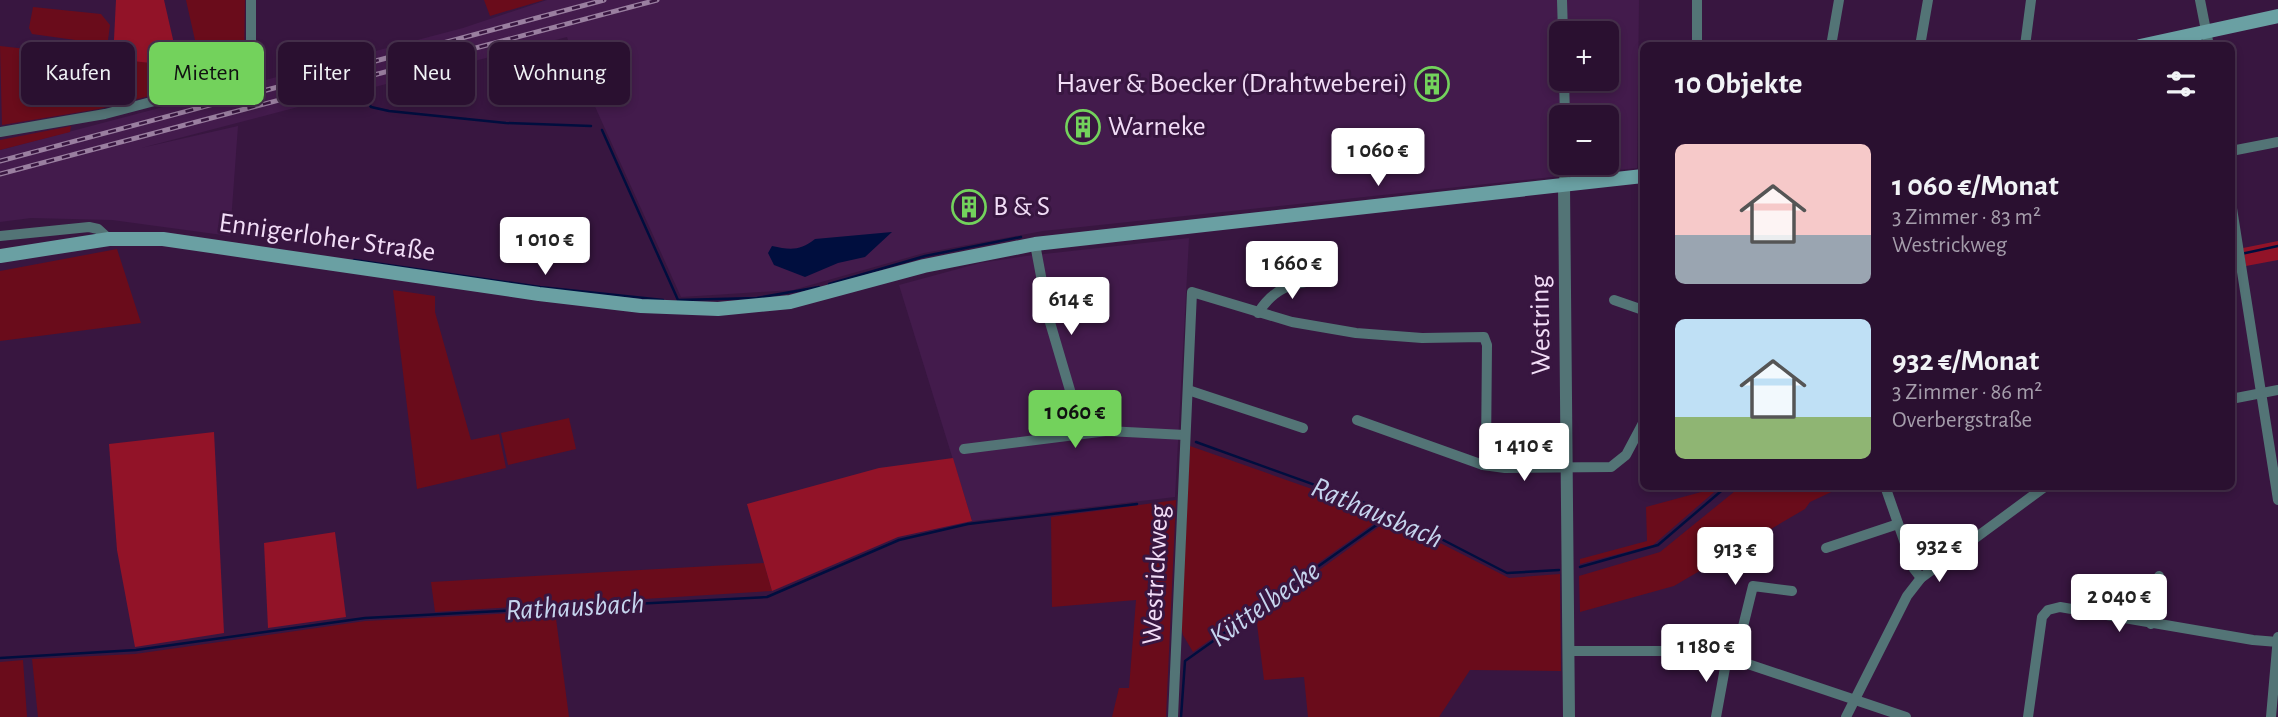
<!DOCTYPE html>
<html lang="de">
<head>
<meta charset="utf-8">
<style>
  body { margin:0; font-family:"Alegreya Sans",sans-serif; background:#361e3c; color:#f1f3f6; height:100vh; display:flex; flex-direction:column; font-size:26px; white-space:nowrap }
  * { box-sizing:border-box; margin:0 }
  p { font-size:23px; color:#a59dab }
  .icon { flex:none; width:38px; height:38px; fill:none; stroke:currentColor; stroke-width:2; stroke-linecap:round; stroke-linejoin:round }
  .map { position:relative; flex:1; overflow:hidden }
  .drawer { position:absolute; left:1640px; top:42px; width:595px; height:448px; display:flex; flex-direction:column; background:#2a1030; border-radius:10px; box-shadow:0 4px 10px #0003,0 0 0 2px #46304c }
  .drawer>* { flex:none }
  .hud { position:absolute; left:21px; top:42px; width:665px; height:63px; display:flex; gap:14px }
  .buttons { position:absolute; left:1549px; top:21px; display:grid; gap:14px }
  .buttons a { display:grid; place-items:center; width:70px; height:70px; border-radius:10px; background:#2a1030; box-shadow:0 4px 10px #0003,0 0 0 2px #46304c; font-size:35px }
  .price { position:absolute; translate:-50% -60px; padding:0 16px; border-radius:7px; background:#fff; color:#222; font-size:23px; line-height:46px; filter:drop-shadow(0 2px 4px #0008) }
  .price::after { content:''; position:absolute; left:50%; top:42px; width:21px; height:16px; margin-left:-10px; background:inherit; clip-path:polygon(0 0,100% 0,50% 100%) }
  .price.on { background:#73d25c; color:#111 }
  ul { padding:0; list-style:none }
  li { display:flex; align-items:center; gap:21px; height:175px; padding:0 35px }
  li span { display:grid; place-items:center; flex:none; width:196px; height:140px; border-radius:10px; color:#555 }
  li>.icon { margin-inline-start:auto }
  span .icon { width:84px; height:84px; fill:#fffc; stroke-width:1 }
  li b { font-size:30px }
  h2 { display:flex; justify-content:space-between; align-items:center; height:84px; padding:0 35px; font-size:30px }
  .chip { padding:0 24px; border-radius:10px; background:#2a1030; box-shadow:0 4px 10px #0003,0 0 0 2px #46304c; font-size:24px; line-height:63px }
  .chip.on { background:#73d25c; color:#111 }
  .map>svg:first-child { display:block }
  .built { fill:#431b4c; fill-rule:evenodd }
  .green { fill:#6a0c1b }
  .forest { fill:#921328 }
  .water { fill:#000e3e }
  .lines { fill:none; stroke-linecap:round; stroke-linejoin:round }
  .stream { stroke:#000e3e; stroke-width:2.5 }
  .minor { stroke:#537476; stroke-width:10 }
  .tertiary { stroke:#537476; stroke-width:12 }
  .secondary { stroke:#6aa0a3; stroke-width:14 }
  .rail-casing { stroke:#9a7fa0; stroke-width:5 }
  .rail { stroke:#381640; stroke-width:2.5; stroke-dasharray:8; stroke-linecap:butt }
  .labels { text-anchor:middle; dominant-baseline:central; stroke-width:6; stroke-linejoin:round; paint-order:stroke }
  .poi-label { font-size:28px; fill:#f2ddf7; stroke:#381640; text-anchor:start }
  .street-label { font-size:28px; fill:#f2ddf7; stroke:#381640 }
  .water-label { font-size:30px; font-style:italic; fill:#c5d4ed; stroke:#381640 }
</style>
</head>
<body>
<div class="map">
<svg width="2278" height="717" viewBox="0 0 2278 717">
  <rect width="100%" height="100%" fill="#381640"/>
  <g class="built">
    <path d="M547,0H1639L1637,168L1043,231L924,253L793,290L681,297L574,60L567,37L141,148L238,126L230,236L112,220L31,218L0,222V150L463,28ZM1561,33H1606V79H1561ZM1561,117H1606V163H1561Z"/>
    <path d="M1189,238L1175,497L972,521L899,285L980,263L1026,256Z"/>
  </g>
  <g class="green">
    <path d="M186,0H245L244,61L224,67H201Z"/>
    <path d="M484,0H544L490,16Z"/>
    <path d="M33,7L101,14L110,25L108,40L104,44L32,34L29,28Z"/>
    <path d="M0,46L179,66L184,87L99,109L2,125Z"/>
    <path d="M71,126L70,132L0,150V140Z"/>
    <path d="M117,249L141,323L0,341V271Z"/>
    <path d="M393,290L435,296V312L471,440L499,434L506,468L417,489Z"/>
    <path d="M569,418L576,449L508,465L501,433Z"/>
    <path d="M1190,446L1386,515L1193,652L1183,635L1181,626Z"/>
    <path d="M1704,487H1720L1653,545L1580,564V559L1647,541L1646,507L1705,491Z"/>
    <path d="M1740,487H1842L1810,502L1805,509L1674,586L1580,612L1579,576L1660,552Z"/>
    <path d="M1176,500L1166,717H1112L1119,688H1129L1136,600L1052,607L1051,517Z"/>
    <path d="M1391,518L1509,578L1560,574L1561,671L1470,670L1439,717H1308L1304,677L1264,680L1256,616Z"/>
    <path d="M764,563L772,591L435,612L431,582Z"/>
    <path d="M555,611L569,717H38L32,659L135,654L365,621Z"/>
    <path d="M23,660L27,717H0V662Z"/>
  </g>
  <g class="forest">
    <path d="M116,0H164L179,66L113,59Z"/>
    <path d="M2278,241V260L2246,266L2243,248Z"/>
    <path d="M214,432L224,633L135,647L117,550L109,444Z"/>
    <path d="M953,458L972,521L898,537L772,591L747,504L879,468Z"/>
    <path d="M335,532L346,617L268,628L264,543Z"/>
  </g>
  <path class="water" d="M892,232L865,257L838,263L805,277L774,265L768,253L772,246C790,250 800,251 815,239Z"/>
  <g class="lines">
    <g class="stream">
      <path d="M362,93L371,107L389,111L506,123L591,126"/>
      <path d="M602,130L678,300L757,298L819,287"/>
      <path d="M2241,254L2278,246"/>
      <path d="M354,260L540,287L663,300"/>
      <path d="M829,284L925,256L1021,237"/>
      <path d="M1196,442L1387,511L1507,573L1559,570"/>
      <path d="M1580,567L1658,545L1727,486"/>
      <path d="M0,658L136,650L365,618L767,597L899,540L968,524L1137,504"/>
      <path d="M1181,717L1185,661L1392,514"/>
    </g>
    <g class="minor">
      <path d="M1562,0L1563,33"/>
      <path d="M2200,0L2209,46"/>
      <path d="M1697,46V0"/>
      <path d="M1831,46L1839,0"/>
      <path d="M1920,46L1928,0"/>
      <path d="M2025,46L2031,0"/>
      <path d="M1564,79L1565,117"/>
      <path d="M0,132L105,114L231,81L251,67V0"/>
      <path d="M2231,151L2278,142"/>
      <path d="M1564,185L1565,163"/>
      <path d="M2231,202L2278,500"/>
      <path d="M0,236L89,227L98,229L109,239"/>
      <path d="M1035,244L1049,319L1077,414L1079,433"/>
      <path d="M1614,300L1643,310"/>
      <path d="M1258,313C1274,288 1291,283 1319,280"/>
      <path d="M1188,390L1303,428"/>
      <path d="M2231,399L2278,390"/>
      <path d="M1357,420L1483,465L1505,468L1611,467L1626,455L1643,423"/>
      <path d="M964,449L1107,431L1185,435"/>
      <path d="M1885,486L1914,569L1921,578"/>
      <path d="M1826,548L1898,524"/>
      <path d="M2151,624L2159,576"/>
      <path d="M1569,651H1669L1727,657L1906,717"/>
      <path d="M1735,659L1753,586L1792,591"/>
      <path d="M1173,717L1192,292L1292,322L1356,333L1422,338L1484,337L1487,345L1486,453L1483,465"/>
      <path d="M1716,717L1727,657"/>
      <path d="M1846,717L1907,596L1921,578L2046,486"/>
      <path d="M2028,717L2042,617L2048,610L2060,607L2253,640L2278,642"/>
      <path d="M2271,717L2278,637"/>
    </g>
    <path class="tertiary" d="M1564,185L1569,717"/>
    <g class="secondary">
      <path d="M2140,46L2278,16"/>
      <path d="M0,256L109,239H163L539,294L641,306L718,309L790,302L924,266L1035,244L1643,176"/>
    </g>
    <g class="rail-casing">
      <g id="rail">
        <path d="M0,161L604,0"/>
        <path d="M0,174L657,0"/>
      </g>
    </g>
    <use href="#rail" class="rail"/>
  </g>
  <defs>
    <g id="building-ring" transform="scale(1.75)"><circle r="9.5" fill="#381640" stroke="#73d25c" stroke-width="1.5"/><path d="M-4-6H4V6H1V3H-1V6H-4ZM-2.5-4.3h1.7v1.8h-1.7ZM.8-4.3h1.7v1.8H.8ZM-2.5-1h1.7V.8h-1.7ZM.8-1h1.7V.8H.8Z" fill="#73d25c"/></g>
  </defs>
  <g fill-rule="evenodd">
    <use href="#building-ring" x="1432" y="84"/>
    <use href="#building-ring" x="1083" y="127"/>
    <use href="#building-ring" x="969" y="207"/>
  </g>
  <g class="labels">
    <g class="poi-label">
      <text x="1408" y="84" text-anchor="end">Haver &amp; Boecker (Drahtweberei)</text>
      <text x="1108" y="127">Warneke</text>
      <text x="993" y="207">B &amp; S</text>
    </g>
    <g class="street-label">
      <text transform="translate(327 238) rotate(8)">Ennigerloher Straße</text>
      <text transform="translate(1541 325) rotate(-91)">Westring</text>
      <text transform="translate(1156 575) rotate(-87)">Westrickweg</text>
    </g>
    <g class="water-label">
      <text transform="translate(1377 513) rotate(23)">Rathausbach</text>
      <text transform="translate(1265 604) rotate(-35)">Küttelbecke</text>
      <text transform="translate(575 607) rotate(-3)">Rathausbach</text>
    </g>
  </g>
</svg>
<div class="buttons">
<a>+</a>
<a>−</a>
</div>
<b class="price" style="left:1378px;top:188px">1 060 €</b>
<b class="price" style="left:545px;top:277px">1 010 €</b>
<b class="price" style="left:1292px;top:301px">1 660 €</b>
<b class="price" style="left:1071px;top:337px">614 €</b>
<b class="price on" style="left:1075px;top:450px">1 060 €</b>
<b class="price" style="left:1524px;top:483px">1 410 €</b>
<b class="price" style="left:1939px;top:584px">932 €</b>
<b class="price" style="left:1735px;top:587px">913 €</b>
<b class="price" style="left:2119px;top:634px">2 040 €</b>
<b class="price" style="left:1706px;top:684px">1 180 €</b>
<div class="hud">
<a class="chip">Kaufen</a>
<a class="chip on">Mieten</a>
<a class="chip">Filter</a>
<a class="chip">Neu</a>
<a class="chip">Wohnung</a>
</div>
<section class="drawer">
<h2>10 Objekte<svg class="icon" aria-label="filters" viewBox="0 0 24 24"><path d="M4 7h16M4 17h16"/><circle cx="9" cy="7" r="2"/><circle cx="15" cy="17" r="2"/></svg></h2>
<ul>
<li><span style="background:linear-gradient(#f6c9c9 65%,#9aa5b1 0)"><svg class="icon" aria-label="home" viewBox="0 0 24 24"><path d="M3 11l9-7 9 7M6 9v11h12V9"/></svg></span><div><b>1 060 €/Monat</b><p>3 Zimmer · 83 m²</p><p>Westrickweg</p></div></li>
<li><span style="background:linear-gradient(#bfe0f5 70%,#8fb573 0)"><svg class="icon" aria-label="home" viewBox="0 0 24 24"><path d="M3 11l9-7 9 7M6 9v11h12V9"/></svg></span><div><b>932 €/Monat</b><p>3 Zimmer · 86 m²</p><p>Overbergstraße</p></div></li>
</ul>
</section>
</div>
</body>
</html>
